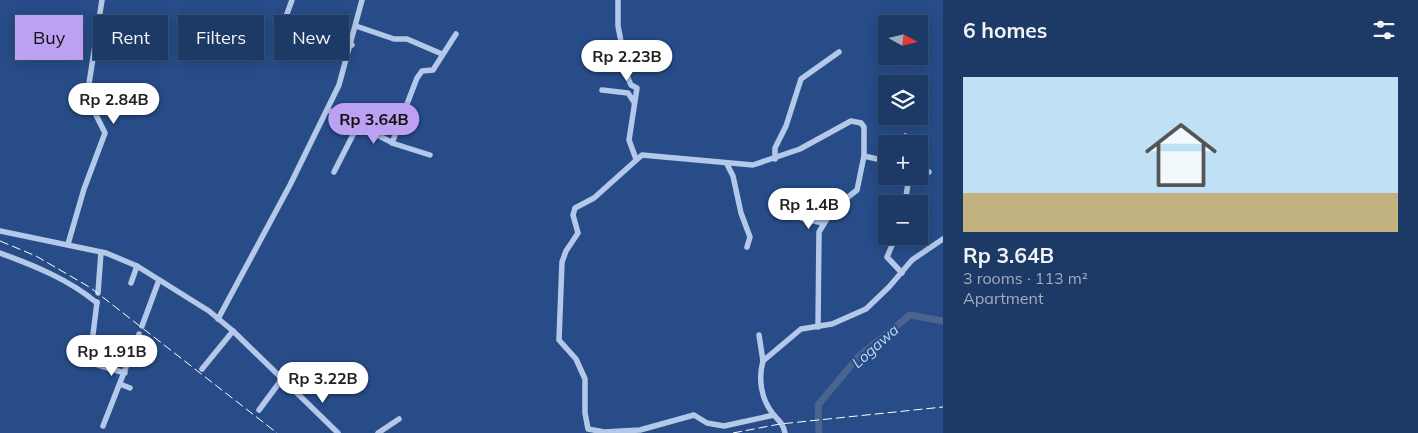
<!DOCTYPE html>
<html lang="en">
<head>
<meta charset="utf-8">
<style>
  body { margin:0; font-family:Mulish,sans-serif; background:#2a446f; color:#f1f3f6; height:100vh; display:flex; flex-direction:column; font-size:19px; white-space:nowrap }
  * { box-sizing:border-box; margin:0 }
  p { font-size:16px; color:#a0acbf }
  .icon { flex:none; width:28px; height:28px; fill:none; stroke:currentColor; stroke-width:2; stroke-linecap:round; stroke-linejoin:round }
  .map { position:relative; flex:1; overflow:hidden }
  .details { display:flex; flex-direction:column; background:#1d3966; width:475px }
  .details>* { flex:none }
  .top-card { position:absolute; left:15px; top:15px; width:475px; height:45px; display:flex; gap:10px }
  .needle { width:32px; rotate:98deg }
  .buttons { position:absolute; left:878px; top:15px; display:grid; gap:10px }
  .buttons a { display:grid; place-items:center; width:50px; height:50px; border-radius:0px; background:#1d3966; box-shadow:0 2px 12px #0003,0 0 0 1px #3b537a; font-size:25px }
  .price { position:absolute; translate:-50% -42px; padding:0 11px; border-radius:18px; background:#fff; color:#222; font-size:16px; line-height:32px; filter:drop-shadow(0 1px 2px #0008) }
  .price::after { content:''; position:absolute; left:50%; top:30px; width:15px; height:11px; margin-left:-8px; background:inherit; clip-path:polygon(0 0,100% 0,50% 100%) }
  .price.active { background:#bca0f2; color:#111 }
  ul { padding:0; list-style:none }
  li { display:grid; align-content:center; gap:10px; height:265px; padding:0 20px }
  li span { display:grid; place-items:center; height:155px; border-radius:0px; color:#555 }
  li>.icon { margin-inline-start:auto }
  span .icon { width:90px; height:90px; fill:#fffc; stroke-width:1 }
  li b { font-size:21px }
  h2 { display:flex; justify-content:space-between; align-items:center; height:60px; padding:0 20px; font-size:21px }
  .chip { padding:0 18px; border-radius:0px; background:#1d3966; box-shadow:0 2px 12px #0003,0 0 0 1px #3b537a; font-size:18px; line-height:45px }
  .chip.active { background:#bca0f2; color:#111 }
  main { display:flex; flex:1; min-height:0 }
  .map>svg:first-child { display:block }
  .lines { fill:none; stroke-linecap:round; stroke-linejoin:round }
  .river { stroke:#4a638f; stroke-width:7 }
  .minor { stroke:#b4c9e9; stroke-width:5.5 }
  .rail { stroke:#fff; stroke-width:1; stroke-dasharray:9 4; stroke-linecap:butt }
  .labels { text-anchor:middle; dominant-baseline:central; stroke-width:4.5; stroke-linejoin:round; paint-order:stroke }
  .water-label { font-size:15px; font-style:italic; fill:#c0d3f0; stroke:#274c88 }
</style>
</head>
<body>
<main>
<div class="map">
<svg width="943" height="433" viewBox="0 0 943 433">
  <rect width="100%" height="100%" fill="#274c88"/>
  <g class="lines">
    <path class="river" d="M819,433L818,405L858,357L910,315L943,321"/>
    <g class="minor">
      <path d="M292,0L284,22L287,29L316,38L352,45"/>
      <path d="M618,0V26L628,78L631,85L637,88L629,140L636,159"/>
      <path d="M356,26L394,39H407L442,54"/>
      <path d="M602,90L628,93L634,102"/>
      <path d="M328,110L395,144L430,155"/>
      <path d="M905,136L910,144"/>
      <path d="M392,143L417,78L422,71L433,70L456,34"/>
      <path d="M775,159V148L786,126L801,79L839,52"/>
      <path d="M727,164L733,176L741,213L750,237L747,247"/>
      <path d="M919,170L929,172"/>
      <path d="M334,172L358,125"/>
      <path d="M905,204L909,176"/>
      <path d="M801,218L823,223"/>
      <path d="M0,231L106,253L137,266L209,311L233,331L338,433"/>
      <path d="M896,236L887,257L902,273"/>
      <path d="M68,244L84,189L105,133L91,105L88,90L102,0"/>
      <path d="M0,253C33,265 70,280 97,303"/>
      <path d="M131,283L137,266"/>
      <path d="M98,293L101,252"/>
      <path d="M97,302L90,359L98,365L125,373"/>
      <path d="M218,319L290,185L339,85L362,0"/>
      <path d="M142,326L159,280"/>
      <path d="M818,327L819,232L833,209L857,190L864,156"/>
      <path d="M759,335L763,361"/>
      <path d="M202,369L233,331"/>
      <path d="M120,384L130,388"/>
      <path d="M259,410L282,379"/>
      <path d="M774,415L724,426L707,423L694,415L640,430L604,432L588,429L585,413V379L576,359L559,340L562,262L566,251L578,233L573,215L575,208L594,198L642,155L753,165L800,149L851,121L861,123L864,127V156L886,161"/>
      <path d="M103,426L139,334"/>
      <path d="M378,433L399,419"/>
      <path d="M785,433C783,423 779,421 773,414C761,399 758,379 763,361L801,329L832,324L866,309L889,287L912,260L943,239"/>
    </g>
    <g class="rail">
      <path d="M0,241L36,256L91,288L277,433"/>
      <path d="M733,433L780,424L943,407"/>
    </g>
  </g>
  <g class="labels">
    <g class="water-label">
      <text transform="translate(875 346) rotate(-42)">Logawa</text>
    </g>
  </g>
</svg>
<div class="buttons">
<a><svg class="needle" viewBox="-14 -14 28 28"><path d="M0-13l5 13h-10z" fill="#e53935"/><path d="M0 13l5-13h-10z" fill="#a0acbf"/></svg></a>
<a><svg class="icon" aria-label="layers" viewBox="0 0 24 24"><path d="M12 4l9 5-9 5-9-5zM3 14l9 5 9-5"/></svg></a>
<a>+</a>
<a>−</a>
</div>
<b class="price" style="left:627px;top:82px">Rp 2.23B</b>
<b class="price" style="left:114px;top:125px">Rp 2.84B</b>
<b class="price active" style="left:374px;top:145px">Rp 3.64B</b>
<b class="price" style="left:809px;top:230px">Rp 1.4B</b>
<b class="price" style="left:112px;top:377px">Rp 1.91B</b>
<b class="price" style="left:323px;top:404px">Rp 3.22B</b>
<div class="top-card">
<a class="chip active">Buy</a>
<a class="chip">Rent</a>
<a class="chip">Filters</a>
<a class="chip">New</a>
</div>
</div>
<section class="details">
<h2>6 homes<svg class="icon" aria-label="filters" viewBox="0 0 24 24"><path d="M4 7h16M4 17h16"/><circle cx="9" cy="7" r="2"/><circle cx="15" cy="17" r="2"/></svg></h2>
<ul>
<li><span style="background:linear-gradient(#bfe0f5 75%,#c2b280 0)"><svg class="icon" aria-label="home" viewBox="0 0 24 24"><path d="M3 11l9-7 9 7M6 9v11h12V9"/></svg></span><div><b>Rp 3.64B</b><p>3 rooms · 113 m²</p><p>Apartment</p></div></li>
</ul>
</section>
</main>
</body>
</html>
